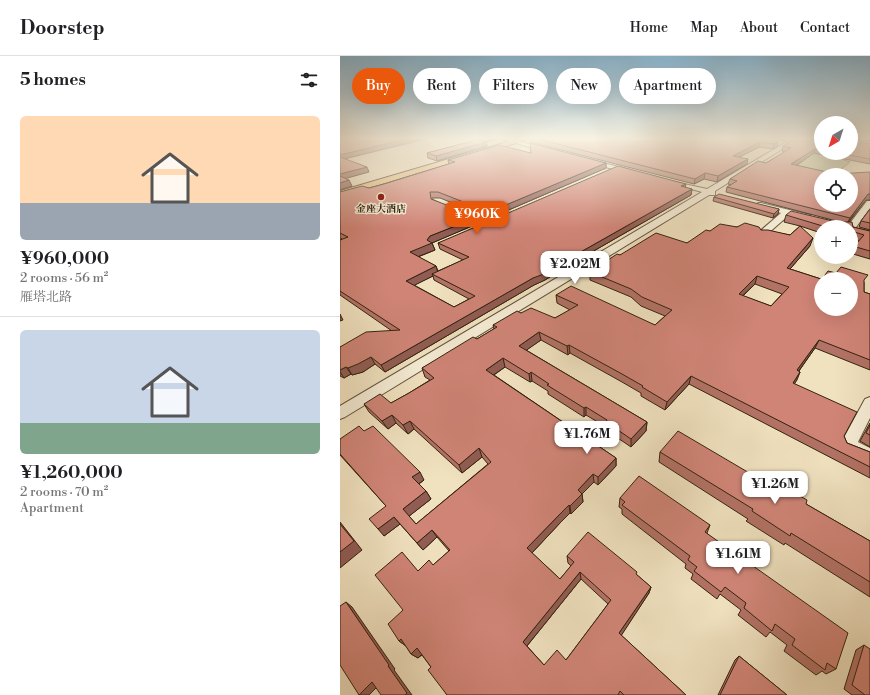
<!DOCTYPE html>
<html lang="en">
<head>
<meta charset="utf-8">
<style>
  body { margin:0; font-family:"Libre Bodoni","Noto Serif SC",serif; background:#f6f6f6; color:#202124; height:100vh; display:flex; flex-direction:column; font-size:15px; white-space:nowrap }
  * { box-sizing:border-box; margin:0 }
  p { font-size:13px; color:#757577 }
  .icon { flex:none; width:22px; height:22px; fill:none; stroke:currentColor; stroke-width:2; stroke-linecap:round; stroke-linejoin:round }
  .map { position:relative; flex:1; overflow:hidden }
  .details { display:flex; flex-direction:column; background:#fff; width:340px }
  .details>* { flex:none }
  .banner { position:absolute; left:12px; top:12px; width:380px; height:36px; display:flex; gap:8px }
  .needle { width:26px; rotate:219deg }
  .buttons { position:absolute; left:474px; top:60px; display:grid; gap:8px }
  .buttons a { display:grid; place-items:center; width:44px; height:44px; border-radius:50%; background:#fff; box-shadow:0 4px 16px #0002; font-size:20px }
  .price { position:absolute; translate:-50% -34px; padding:0 9px; border-radius:8px; background:#fff; color:#222; font-size:13px; line-height:26px; filter:drop-shadow(0 1px 2px #0008) }
  .price::after { content:''; position:absolute; left:50%; top:24px; width:12px; height:9px; margin-left:-6px; background:inherit; clip-path:polygon(0 0,100% 0,50% 100%) }
  .price.selected { background:#ea580c; color:#fff }
  ul { padding:0; list-style:none }
  li { display:grid; align-content:center; gap:8px; height:212px; padding:0 20px }
  li+li { border-top:1px solid #e0e0e0 }
  li span { display:grid; place-items:center; height:124px; border-radius:6px; color:#555 }
  li>.icon { margin-inline-start:auto }
  span .icon { width:72px; height:72px; fill:#fffc; stroke-width:1 }
  li b { font-size:17px }
  h2 { display:flex; justify-content:space-between; align-items:center; height:48px; padding:0 20px; font-size:17px }
  .pill { padding:0 14px; border-radius:18px; background:#fff; box-shadow:0 4px 16px #0002; font-size:14px; line-height:36px }
  .pill.selected { background:#ea580c; color:#fff }
  header { display:flex; align-items:center; gap:24px; box-sizing:border-box; height:56px; padding:0 20px; background:#fff; border-bottom:1px solid #e0e0e0 }
  header strong { font-size:19px }
  nav { display:flex; gap:22px; margin-inline-start:auto; font-size:14px }
  main { display:flex; flex:1; min-height:0 }
  .map>svg:first-child { display:block }
  .green { fill:#bdc290; stroke:#787250 }
  .lines { fill:none; stroke-linecap:round; stroke-linejoin:round }
  .minor-casing { stroke:#63523b; stroke-width:2 }
  .major-casing { stroke:#34230f; stroke-width:2 }
  .minor { fill:#f5ecd5; fill-rule:evenodd }
  .major { fill:#e8c080; fill-rule:evenodd }
  .wall { fill:#b27265; stroke:#34230f; fill-rule:evenodd }
  .shaded-wall { fill:#915c53; stroke:#34230f }
  .building { fill:#cf8476; stroke:#34230f; fill-rule:evenodd }
  .poi-dot { fill:#8f2418; stroke:#f5ecd5; stroke-width:1.5 }
  .labels { text-anchor:middle; dominant-baseline:central; stroke-width:3; stroke-linejoin:round; paint-order:stroke }
  .far-poi-label { font-size:10px; font-weight:bold; fill:#34230f; stroke:#f5ecd5 }
</style>
</head>
<body>
<header>
<strong>Doorstep</strong>
<nav><a>Home</a><a>Map</a><a>About</a><a>Contact</a></nav>
</header>
<main>
<section class="details">
<h2>5 homes<svg class="icon" aria-label="filters" viewBox="0 0 24 24"><path d="M4 7h16M4 17h16"/><circle cx="9" cy="7" r="2"/><circle cx="15" cy="17" r="2"/></svg></h2>
<ul>
<li><span style="background:linear-gradient(#ffd9b3 70%,#9aa5b1 0)"><svg class="icon" aria-label="home" viewBox="0 0 24 24"><path d="M3 11l9-7 9 7M6 9v11h12V9"/></svg></span><div><b>¥960,000</b><p>2 rooms · 56 m²</p><p>雁塔北路</p></div></li>
<li><span style="background:linear-gradient(#c9d6e8 75%,#7fa58c 0)"><svg class="icon" aria-label="home" viewBox="0 0 24 24"><path d="M3 11l9-7 9 7M6 9v11h12V9"/></svg></span><div><b>¥1,260,000</b><p>2 rooms · 70 m²</p><p>Apartment</p></div></li>
</ul>
</section>
<div class="map">
<svg width="530" height="639" viewBox="0 0 530 639">
  <rect width="100%" height="100%" fill="#f0e1bf"/>
  <filter id="stains"><feTurbulence type="fractalNoise" baseFrequency=".005" numOctaves="4"/><feColorMatrix values="0 0 0 0 .2 0 0 0 0 .09 0 0 0 0 .02 0 0 0 .5 -.17"/></filter>
  <radialGradient id="worn" r=".72"><stop offset=".6" stop-color="#630" stop-opacity="0"/><stop offset="1" stop-color="#630" stop-opacity=".3"/></radialGradient>
  <path class="green" d="M472,97L504,103V104L510,106L494,119H481L449,113Z"/>
  <g class="lines">
    <g class="minor-casing">
      <g id="minor">
        <path d="M159,82H169L212,95L209,97Z"/>
        <path d="M453,82H460L375,135V139H369L5,361L0,363V350L362,136L326,126V124L367,133Z"/>
        <path d="M248,103L294,115L295,116L292,118L246,106L245,105Z"/>
        <path d="M527,145H530V152L514,174L511,175V171H507Z"/>
        <path d="M418,147H421L470,159L471,161L467,163L449,159L425,180H419L418,178L419,176L441,157L418,151Z"/>
        <path d="M118,153H124L154,167L150,170L147,169L118,157Z"/>
        <path d="M530,341V362L518,386L530,392V407L502,394L500,389L525,343Z"/>
      </g>
    </g>
    <g class="major-casing">
      <path id="major" d="M180,82H192L0,141V135Z"/>
    </g>
    <use href="#minor" class="minor"/>
    <use href="#major" class="major"/>
  </g>
  <g class="wall">
    <path d="M133,82H158V83L146,86L147,90L97,105L88,102L87,97L133,85Z"/>
    <path d="M189,82H425L437,91L433,93L419,91L399,101L407,108L377,126L364,123L354,128L190,86Z"/>
    <path d="M431,82H450L446,85Z"/>
    <path d="M481,82V97H511V82H530V86L512,84L513,86L530,88V108L474,97L456,109L530,144H526L509,166L513,171L530,175V203L513,198L514,195H513L516,188L519,185L511,183V171H481V177L460,170L470,190L450,213L481,223L524,226V236L530,238V314L475,292L459,315L460,316L454,328L504,380L507,387L530,396V422L349,328L325,354L301,340V337L282,326L230,297L228,299L201,284L186,294L307,366L306,375L291,391L266,374V371L246,359L244,361L208,338V335L192,325L190,326L165,311L154,319L276,402V410L258,429L254,426L242,438L243,446L231,458L230,457L220,467L192,497L220,523L231,510L228,507L227,500L297,519L311,531L309,537L281,579L346,639H107L91,611L82,599L78,602L71,598L66,590L59,585L63,554L78,515L93,509L109,495L97,481L83,494L60,468L44,480L46,450L0,399V383L24,375L84,424L79,428L86,435L91,443L69,460L76,468L148,408L142,401L122,417L74,373L68,378L56,367L48,373L29,356L24,348L51,347L69,337L90,324L85,321L82,312L137,283L154,273L153,269L181,257L215,262L230,254L217,247L216,239L315,269L325,260L301,250L291,241L250,224V216L280,199L347,187L370,175L397,171L421,174L450,179L460,170L444,166L446,159L500,166L386,136L387,131L391,129L388,128L390,123L426,107L445,96L442,95L443,90ZM415,228L442,238L431,250L403,240ZM241,523L268,548L226,604L204,609L187,590Z"/>
    <path d="M191,97L266,107V112L150,162L100,142H92V143L139,167L92,187L95,194L78,201L96,210L98,215L123,204L100,193L98,187L345,132L352,133L351,139L231,208V210L215,220L213,219L205,224L194,229L45,316L35,308L23,316L12,319L11,318L4,322L0,320V291L52,275L0,239V184L2,183L0,182V136L29,132L44,128L109,108L108,104ZM93,220L94,224L129,243L114,251L74,229Z"/>
    <path d="M374,141L439,153L438,158L433,162L373,145Z"/>
    <path d="M530,153V174L519,171L521,165Z"/>
    <path d="M530,367V391L520,385Z"/>
    <path d="M320,396L428,428L466,448L530,485V541L445,487L444,489L406,465L408,463L319,406Z"/>
    <path d="M280,442L370,469L367,477L496,613L486,618L482,615L476,619L444,595L447,589L430,576L426,581L398,559L401,554L380,538L377,543L351,523L353,518L345,512L346,508L282,458V453L279,451Z"/>
    <path d="M524,589L530,639H512L504,633L516,594Z"/>
    <path d="M399,600L447,639H378L395,604Z"/>
  </g>
  <g class="shaded-wall">
    <path d="M70,82H90L0,104V99Z"/>
    <path d="M143,82H158V83L146,86L147,90L97,105L96,100Z"/>
    <path d="M420,86L419,91L392,105L393,100Z"/>
    <path d="M438,86L437,91L433,93L434,88Z"/>
    <path d="M475,93L474,97L450,114L451,108Z"/>
    <path d="M408,103L407,108L377,126L378,120Z"/>
    <path d="M266,107V112L150,162L149,156Z"/>
    <path d="M27,111L29,116L0,124V118Z"/>
    <path d="M365,117L364,123L354,128L355,123Z"/>
    <path d="M9,124L12,130L0,134V127Z"/>
    <path d="M346,128L345,133L341,130Z"/>
    <path d="M352,133L351,139L231,208V210L215,220V213L230,202Z"/>
    <path d="M528,138H530V144H526L507,168L510,162Z"/>
    <path d="M439,153L438,158L433,162L434,158Z"/>
    <path d="M138,161L139,167L92,187L95,194L72,203L70,196L87,184L90,180Z"/>
    <path d="M473,182L470,190L444,220L447,212Z"/>
    <path d="M96,210L98,217L92,218L93,220L69,232L66,225Z"/>
    <path d="M212,212L213,219L205,224L194,229L45,316L41,309L193,222Z"/>
    <path d="M417,220L415,228L396,246L399,238Z"/>
    <path d="M0,258L3,264L0,265Z"/>
    <path d="M199,276L201,284L181,298L179,290Z"/>
    <path d="M479,284L475,292L453,323L457,314Z"/>
    <path d="M229,289L230,297L228,299L227,290Z"/>
    <path d="M31,301L35,308L23,316L12,319L8,312Z"/>
    <path d="M163,302L165,311L149,322L146,314Z"/>
    <path d="M6,311L11,318L4,322L0,316V314Z"/>
    <path d="M191,316L192,325L190,326L189,318Z"/>
    <path d="M460,316L457,324L449,336L453,327Z"/>
    <path d="M351,320L349,328L325,354L327,346Z"/>
    <path d="M246,351V359L244,361V352Z"/>
    <path d="M52,359L56,367L48,373L42,365Z"/>
    <path d="M70,365L74,373L68,378L63,369Z"/>
    <path d="M307,366L306,375L291,391V383Z"/>
    <path d="M139,392L142,401L122,417L119,409Z"/>
    <path d="M276,402V410L258,429V421Z"/>
    <path d="M80,416L84,424L77,429L72,421Z"/>
    <path d="M253,418L254,426L242,438L243,446L231,458L230,450L238,434Z"/>
    <path d="M86,435L91,443L68,461L63,453Z"/>
    <path d="M229,449L230,457L220,467L190,499L187,492L219,459Z"/>
    <path d="M54,461L60,468L44,480L38,473Z"/>
    <path d="M0,466L22,494L0,512Z"/>
    <path d="M92,474L97,481L83,494L77,487Z"/>
    <path d="M240,516L241,523L186,591L183,586Z"/>
    <path d="M311,531L309,537L279,583V577Z"/>
    <path d="M6,546L12,551L55,613L54,614L72,639H65L48,610Z"/>
    <path d="M61,583L68,588L66,590L59,585Z"/>
    <path d="M77,592L83,597L78,602L71,598Z"/>
    <path d="M32,626L39,629L29,639H19Z"/>
  </g>
  <g class="building">
    <path d="M0,82H70L0,99Z"/>
    <path d="M133,82H143L138,84L146,86L96,100L87,97L133,85Z"/>
    <path d="M194,82H425L438,86L434,88L420,86L393,100L408,103L378,120L365,117L355,123Z"/>
    <path d="M456,82H481V94L475,93L451,108L496,118L530,116V138H528L510,162L387,131L397,125L390,123L418,105L426,107L451,92L443,90ZM481,119H511V149H481Z"/>
    <path d="M511,82H512L513,86L530,88V103L499,97H511Z"/>
    <path d="M190,87L266,107L149,156L98,136H90L91,143L138,161L90,180L87,184L92,187L70,196L96,210L66,225L114,251L135,240L92,218L129,201L98,187L278,110L346,128L341,130L352,133L230,202L231,204L215,213L212,212L204,218L193,222L41,309L31,301L18,308L8,312L6,311L0,314V291L26,276L60,274L0,235V184L8,181L0,177V136L22,130L29,132L44,128L115,106L108,104L159,89L191,97Z"/>
    <path d="M0,101L27,111L0,118Z"/>
    <path d="M0,120L9,124L0,127Z"/>
    <path d="M379,138L439,153L434,158L374,141Z"/>
    <path d="M530,153V167L521,165Z"/>
    <path d="M451,155L497,166H512L513,171L530,175V195L516,191L518,189L516,188L524,179L511,175V171H486L446,159Z"/>
    <path d="M405,167L419,171L421,174H428L450,179L460,170L473,182L447,212L481,223V253H511V223H482L488,215L496,217L501,211L528,219L524,224V236L530,238V304L479,284L457,314L460,316L453,327L517,356L504,380L507,387L530,396V411L351,320L327,346L302,331L303,330L282,318L229,289L227,290L199,276L179,290L307,366L291,383L266,366L267,364L246,351L244,352L207,329L209,328L191,316L189,318L163,302L146,314L276,402L258,421L253,418L238,434L242,438L230,450L229,449L219,459L187,492L220,523L234,506L227,500L248,476L297,516L296,518L311,531L279,577L346,639H284L280,635L278,639H107L88,614L91,611L77,592L71,598L61,583L59,585L48,568L63,554L35,519L62,496L78,515L89,504L93,509L110,494L92,474L77,487L54,461L38,473L29,463L46,450L0,398V383L19,370L24,375L33,370L80,416L72,421L86,435L63,453L76,468L151,406L139,392L119,409L70,365L63,369L52,359L42,365L24,348L40,338L51,347L69,337L94,322L82,312L133,281L137,283L157,271L153,269L177,255L181,257L191,252L215,262L238,249L216,239L231,230L315,269L332,254L302,241L291,233L250,216L277,198L280,199L316,177L347,187L366,174L370,175L380,168L397,171ZM417,220L449,231L431,250L399,238ZM240,516L271,544L226,604L217,594L204,609L183,586Z"/>
    <path d="M530,369V379L526,377Z"/>
    <path d="M338,375L428,428L430,423L467,444L466,448L530,485V526L451,477L450,480L412,455L413,453L320,396Z"/>
    <path d="M299,420L370,469L365,476L508,577L496,613L487,607L485,614L452,589L455,583L435,568L432,575L404,552L406,547L385,531L381,536L354,515L357,511L348,504L350,500L282,449L285,446L280,442Z"/>
    <path d="M0,468L14,485L0,496Z"/>
    <path d="M6,546L49,609L48,610L67,637L65,639H41L32,626L19,639L0,609V550Z"/>
    <path d="M524,589L530,593V639H525L512,629Z"/>
    <path d="M399,600L447,639H380Z"/>
  </g>
  <linearGradient id="sky" x2="0" y2="1"><stop stop-color="#89b8d4"/><stop offset="0.48" stop-color="#f8f2e2"/><stop offset="1" stop-color="#f8f2e2" stop-opacity="0"/></linearGradient>
  <rect width="530" height="172" fill="url(#sky)"/>
  <circle class="poi-dot" cx="41" cy="141" r="4"/>
  <g class="labels">
    <g class="far-poi-label">
      <text x="41" y="153">金座大酒店</text>
    </g>
  </g>
  <rect width="100%" height="100%" filter="url(#stains)"/>
  <rect width="100%" height="100%" fill="url(#worn)"/>
</svg>
<div class="buttons">
<a><svg class="needle" viewBox="-14 -14 28 28"><path d="M0-13l5 13h-10z" fill="#e53935"/><path d="M0 13l5-13h-10z" fill="#757577"/></svg></a>
<a><svg class="icon" aria-label="locate" viewBox="0 0 24 24"><circle cx="12" cy="12" r="6"/><path d="M12 2v4M12 18v4M2 12h4M18 12h4"/></svg></a>
<a>+</a>
<a>−</a>
</div>
<b class="price selected" style="left:137px;top:179px">¥960K</b>
<b class="price" style="left:235px;top:229px">¥2.02M</b>
<b class="price" style="left:247px;top:399px">¥1.76M</b>
<b class="price" style="left:435px;top:449px">¥1.26M</b>
<b class="price" style="left:398px;top:519px">¥1.61M</b>
<div class="banner">
<a class="pill selected">Buy</a>
<a class="pill">Rent</a>
<a class="pill">Filters</a>
<a class="pill">New</a>
<a class="pill">Apartment</a>
</div>
</div>
</main>
</body>
</html>
